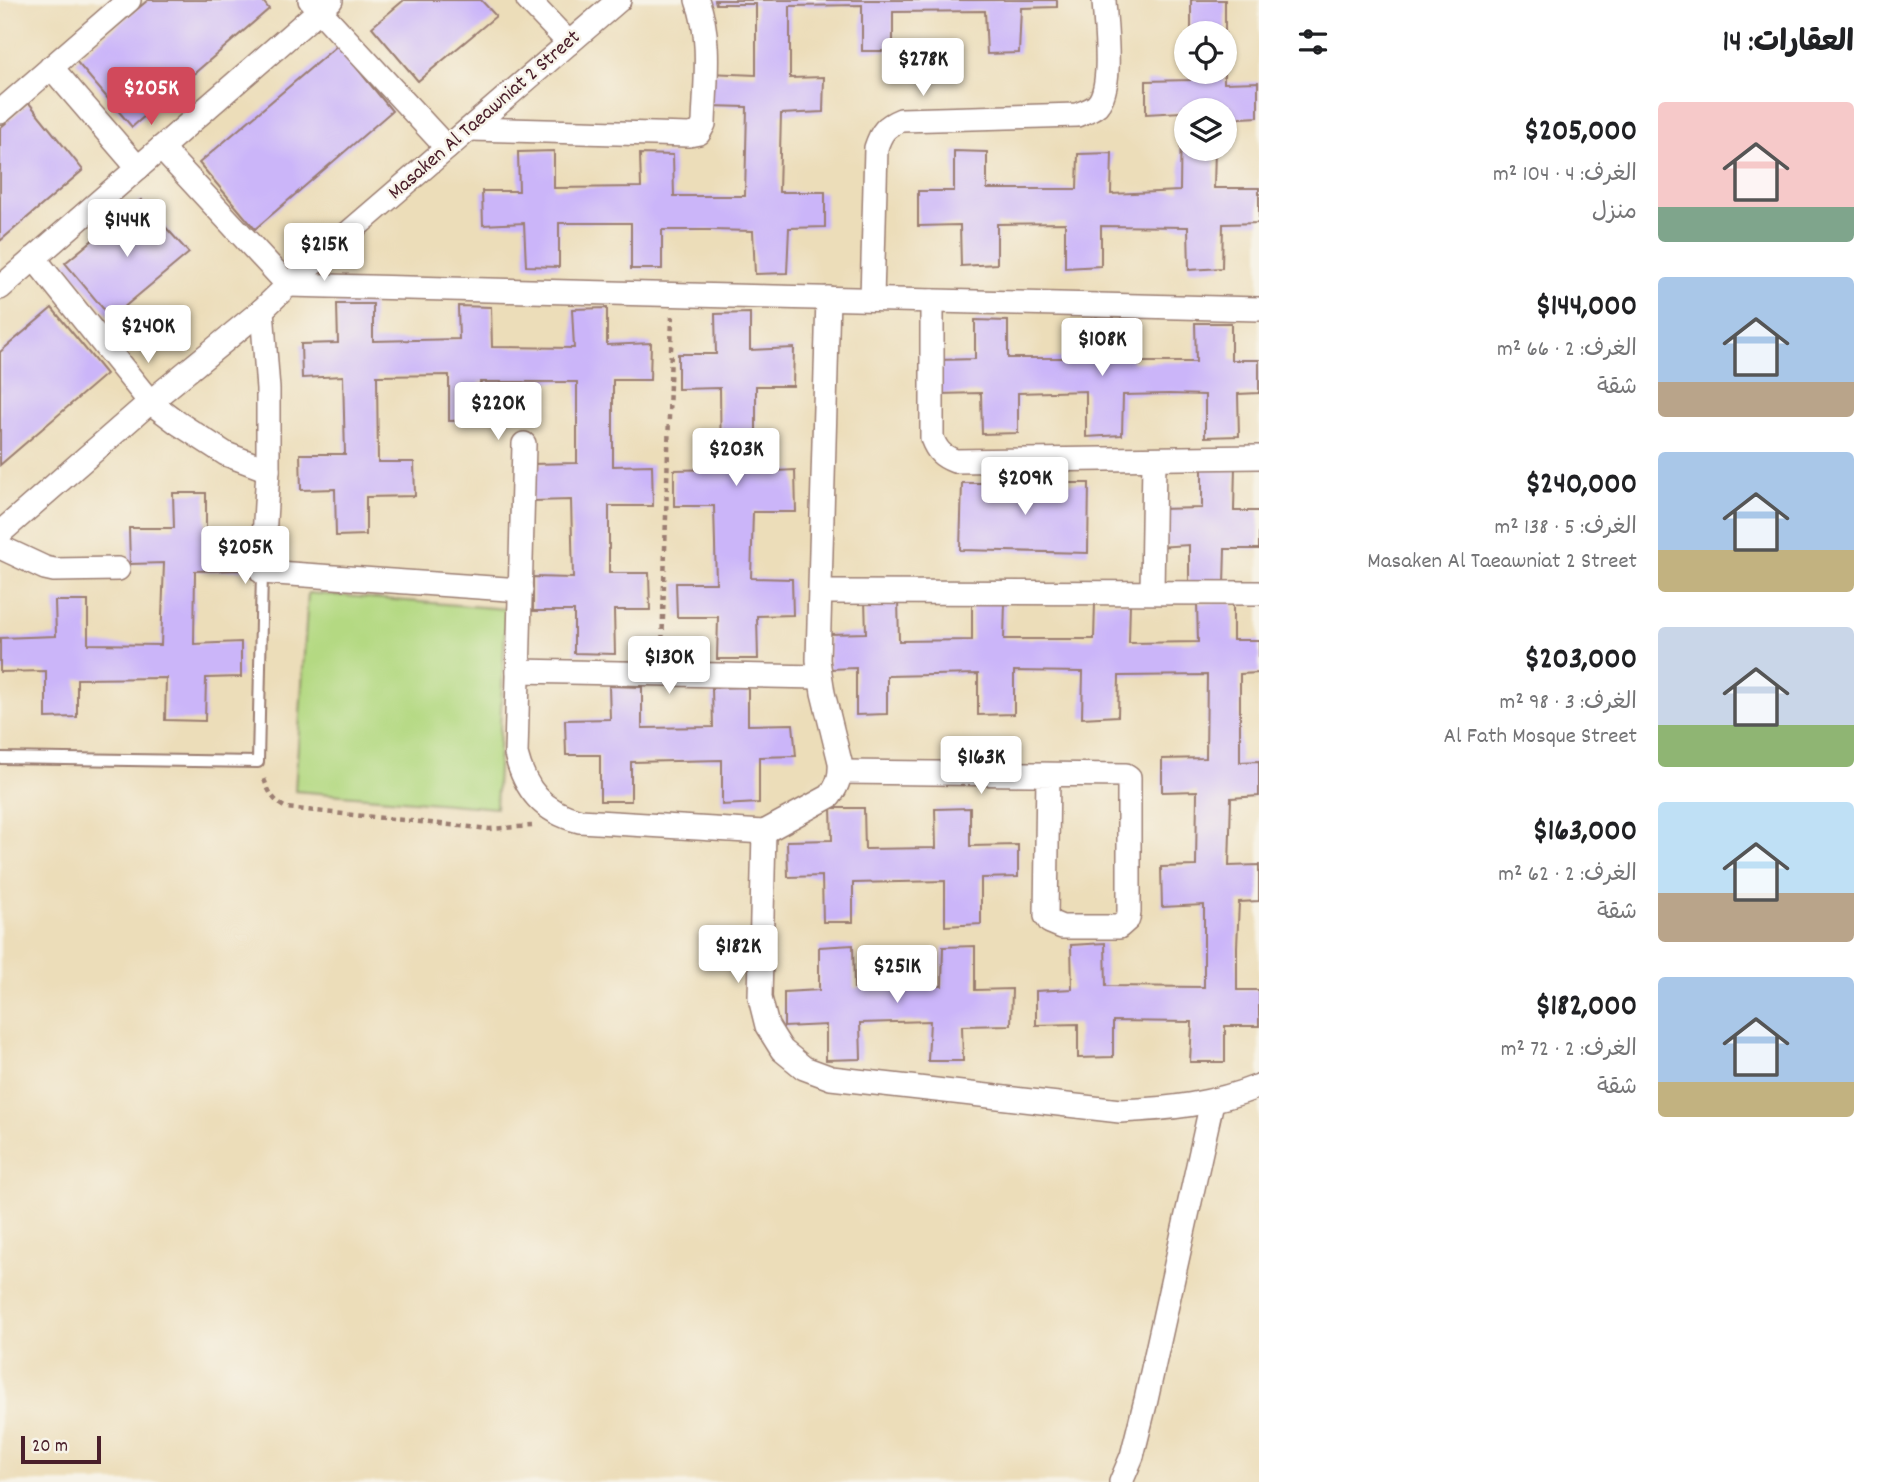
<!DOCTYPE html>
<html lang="ar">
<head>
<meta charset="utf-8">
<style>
  body { margin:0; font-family:Dekko,"Playpen Sans Arabic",sans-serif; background:#f2f2f2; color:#202124; direction:rtl; height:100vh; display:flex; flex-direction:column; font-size:26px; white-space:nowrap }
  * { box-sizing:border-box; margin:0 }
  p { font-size:23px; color:#757577 }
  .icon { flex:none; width:38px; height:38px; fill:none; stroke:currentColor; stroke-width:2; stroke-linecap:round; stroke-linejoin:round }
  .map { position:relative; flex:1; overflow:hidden; direction:ltr }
  .panel { display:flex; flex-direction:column; background:#fff; width:630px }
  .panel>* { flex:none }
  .fabs { position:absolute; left:1174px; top:21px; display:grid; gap:14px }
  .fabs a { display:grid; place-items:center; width:63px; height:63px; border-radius:50%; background:#fff; box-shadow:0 2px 5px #0004; font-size:35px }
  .scale { position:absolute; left:21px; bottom:18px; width:80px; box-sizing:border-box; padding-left:7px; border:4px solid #4a1f2b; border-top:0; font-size:19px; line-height:24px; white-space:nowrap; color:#4a1f2b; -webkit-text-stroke:5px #f7f3e8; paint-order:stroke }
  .price { position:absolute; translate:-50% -60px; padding:0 16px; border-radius:7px; background:#fff; color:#222; font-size:23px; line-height:46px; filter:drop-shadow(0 2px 4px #0008) }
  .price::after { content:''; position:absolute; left:50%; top:42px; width:21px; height:16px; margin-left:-10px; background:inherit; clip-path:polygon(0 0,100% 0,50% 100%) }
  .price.on { background:#d1495b; color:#fff }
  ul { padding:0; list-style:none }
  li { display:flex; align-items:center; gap:21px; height:175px; padding:0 35px }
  li span { display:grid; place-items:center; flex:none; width:196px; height:140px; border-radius:7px; color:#555 }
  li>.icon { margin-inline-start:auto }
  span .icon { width:84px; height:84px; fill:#fffc; stroke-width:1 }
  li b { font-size:30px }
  h2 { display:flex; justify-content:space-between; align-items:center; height:84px; padding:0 35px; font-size:30px }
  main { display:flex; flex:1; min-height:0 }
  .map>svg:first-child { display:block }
  .green { fill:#b4d982; stroke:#7f7c56; stroke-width:2 }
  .building { fill:#cbb5f9 }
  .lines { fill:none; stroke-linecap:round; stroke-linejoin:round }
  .lane-casing { stroke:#9b7e72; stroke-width:14 }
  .street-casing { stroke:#9b7e72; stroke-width:26 }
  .path { stroke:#9b7e72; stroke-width:4.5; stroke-dasharray:5 5; stroke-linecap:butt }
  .lane { stroke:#fff; stroke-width:10 }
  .street { stroke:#fff; stroke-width:23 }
  .labels { text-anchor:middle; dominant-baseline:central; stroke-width:5; stroke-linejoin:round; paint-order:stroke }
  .street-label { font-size:21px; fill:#4a1f2b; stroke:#f7f3e8 }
</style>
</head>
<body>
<main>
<section class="panel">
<h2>العقارات: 14<svg class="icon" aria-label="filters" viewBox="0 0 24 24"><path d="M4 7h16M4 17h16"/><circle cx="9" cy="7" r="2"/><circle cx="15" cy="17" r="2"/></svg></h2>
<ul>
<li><span style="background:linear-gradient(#f6c9c9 75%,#7fa58c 0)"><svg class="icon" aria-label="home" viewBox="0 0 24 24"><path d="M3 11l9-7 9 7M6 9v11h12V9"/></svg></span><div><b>$205,000</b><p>الغرف: 4 · 104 m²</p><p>منزل</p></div></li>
<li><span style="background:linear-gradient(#a9c7e8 75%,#b9a48a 0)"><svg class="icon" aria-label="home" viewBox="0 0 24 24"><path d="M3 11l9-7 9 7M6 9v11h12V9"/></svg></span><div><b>$144,000</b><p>الغرف: 2 · 66 m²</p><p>شقة</p></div></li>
<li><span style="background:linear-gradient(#a9c7e8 70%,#c2b280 0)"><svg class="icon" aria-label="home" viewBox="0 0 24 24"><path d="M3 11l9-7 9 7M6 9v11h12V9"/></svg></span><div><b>$240,000</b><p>الغرف: 5 · 138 m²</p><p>Masaken Al Taeawniat 2 Street</p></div></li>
<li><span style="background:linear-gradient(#c9d6e8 70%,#8fb573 0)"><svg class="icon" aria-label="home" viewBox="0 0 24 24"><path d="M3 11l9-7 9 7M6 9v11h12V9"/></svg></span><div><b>$203,000</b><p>الغرف: 3 · 98 m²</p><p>Al Fath Mosque Street</p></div></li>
<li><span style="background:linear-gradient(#bfe0f5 65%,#b9a48a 0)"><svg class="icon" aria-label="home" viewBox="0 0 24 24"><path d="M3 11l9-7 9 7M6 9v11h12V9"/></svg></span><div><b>$163,000</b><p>الغرف: 2 · 62 m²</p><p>شقة</p></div></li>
<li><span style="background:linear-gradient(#a9c7e8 75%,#c2b280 0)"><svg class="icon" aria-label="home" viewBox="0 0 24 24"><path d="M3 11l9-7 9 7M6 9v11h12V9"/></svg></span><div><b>$182,000</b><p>الغرف: 2 · 72 m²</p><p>شقة</p></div></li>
</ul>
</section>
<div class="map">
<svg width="1259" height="1482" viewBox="0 0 1259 1482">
  <rect width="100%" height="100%" fill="#f7f3e8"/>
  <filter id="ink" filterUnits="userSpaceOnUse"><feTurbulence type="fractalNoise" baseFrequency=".0143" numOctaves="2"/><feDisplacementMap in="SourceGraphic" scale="14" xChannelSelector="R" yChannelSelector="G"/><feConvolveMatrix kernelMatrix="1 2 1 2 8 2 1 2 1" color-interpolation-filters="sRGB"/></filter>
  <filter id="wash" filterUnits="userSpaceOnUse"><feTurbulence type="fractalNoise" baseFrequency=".00686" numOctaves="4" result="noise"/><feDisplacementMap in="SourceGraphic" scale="28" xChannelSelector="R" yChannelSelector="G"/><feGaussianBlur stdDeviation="1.57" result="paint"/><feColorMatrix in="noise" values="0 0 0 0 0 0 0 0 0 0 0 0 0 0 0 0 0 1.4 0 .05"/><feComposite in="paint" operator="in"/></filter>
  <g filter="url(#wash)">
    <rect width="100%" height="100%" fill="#ecddb9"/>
    <path class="green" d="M308,593L506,609L496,808L295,791Z"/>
    <g id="blocks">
      <g class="building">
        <path d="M148,0H262L269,9L132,127L76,61Z"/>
        <path d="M404,0H481L496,16L418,81L372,27Z"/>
        <path d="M715,0H1057V7L1021,8L1019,53L987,54L985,11L893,12V51H862V5L790,6V78L824,77L823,112L781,114L779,192H825V227L789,228L787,273L755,274L753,231L711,230H662V269H631V223H559V267L526,266L524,223L483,225L482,191H519L518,152L554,151V188L641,187L640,154L673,155L674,196H745L747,107L710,106L709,73L756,75V4H716Z"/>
        <rect x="1191" y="0" width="34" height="33"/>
        <path d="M338,45L392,111L255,229L199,163Z"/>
        <path d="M1191,72H1224V83L1258,82V117L1225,119V110H1186V149H1215L1214,188H1259V223L1223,224L1222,268L1189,270L1188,227L1101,226V266L1065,268V223L997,224V264L961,266L960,225L918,226V191H954V151L987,152V189H1077L1078,154L1112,153L1111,194L1180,191L1181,112L1146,114V81L1190,80Z"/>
        <path d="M29,103L83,170L0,241V128Z"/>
        <path d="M141,200L189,253L111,318L65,263Z"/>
        <path d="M337,304H373V341L459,339L458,306L491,307L492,347L574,348L572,309L607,308V345L651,343L650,380H613V466L652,465L653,506H609V573H649L650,610H614L615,654L574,653V611H533V577L573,578L571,500L532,501L531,464L577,463V382H480V420L449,421V375L377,376L378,462H414L415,496L366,497V535L336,536L335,489L301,490L300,454H345L343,376L302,378L301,344L338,343Z"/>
        <path d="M52,308L106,374L0,465V352Z"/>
        <path d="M750,313V350L794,348L793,386H756V472L795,470L796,512H753L751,578L792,579L793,615L757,616L758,659H717L718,617H677L676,583H716L714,506H674V470L721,469L720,388L678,389V354H716L715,314Z"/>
        <path d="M975,320L1008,321V358H1098L1099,322H1134L1132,362H1196L1195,323H1231V360H1259V393L1238,394L1239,436L1205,437V395L1169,394L1123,395L1122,435L1086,437V391L1018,393V433L982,434L981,393L939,394L938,360L975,359Z"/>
        <path d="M1202,466H1235L1234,511H1259V549H1225L1224,585H1189V545L1157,547V509L1202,508Z"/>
        <path d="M962,483H1089L1088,553L960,550Z"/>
        <path d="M173,493H206V536H243V570L195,571L194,644L241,642V677L206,678L205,721L165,720L166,678L77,679V717L46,718V671L0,672V638L56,636L55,601H88V644L161,645L164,563L130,564L129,528H174Z"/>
        <path d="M865,600H898L899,641L972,640V601L1005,602L1004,639H1094L1095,603H1130L1129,643L1198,642L1197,603H1233V640H1259V673L1240,674V762L1259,761V796L1231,798L1229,866L1259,865V901L1239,902L1237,947V990H1259V1026H1225V1062H1190L1192,1022L1113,1021V1057L1078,1058V1024L1036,1025V991L1072,989L1071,945L1105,943L1106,986L1204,987V905L1162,907L1161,867L1196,866L1197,791L1162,792V759L1206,758L1207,675L1119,676L1118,716L1082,718L1083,672L1014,671V714L978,715V674L887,676V714L856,715V668L829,669V634L866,633Z"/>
        <path d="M609,686L642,687V728L713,727L712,688L748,687V725L793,724L796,756L759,757V803L722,805V760L631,762V801H600V755H566L565,720L610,719Z"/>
        <path d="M831,808H864L865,849L936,848L935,809L970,808V846L1018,845V877L981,878V924L945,926V881L853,883V922H823L822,876L788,877L787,841L832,840Z"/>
        <path d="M853,945L854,988L896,985L942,986L943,947L975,946V990L1012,989L1011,1025L962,1026L963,1061H928L930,1021L860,1023L861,1059L826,1060V1025L784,1027V992L819,990V947Z"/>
      </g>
    </g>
  </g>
  <g filter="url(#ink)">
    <use href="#blocks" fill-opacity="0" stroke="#9b7e72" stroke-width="2"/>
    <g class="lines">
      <g class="lane-casing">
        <path id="lane" d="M0,758L258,762L262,572"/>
      </g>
      <g class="street-casing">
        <g id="street">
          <path d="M310,0L447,148"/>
          <path d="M528,0L569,43"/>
          <path d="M51,67L138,168"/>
          <path d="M0,112L129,0"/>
          <path d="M470,129L689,135L699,133L704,124C705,84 712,39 697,0"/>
          <path d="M161,148L288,285L1259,309"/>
          <path d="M34,258L150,402L178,423L226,454L268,470"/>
          <path d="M0,288L331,0"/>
          <path d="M872,299L876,148C881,132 886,126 901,120L1077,115C1084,112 1091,110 1097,105C1114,87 1105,25 1104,0"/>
          <path d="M932,301V438C937,451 942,456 955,461L1259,457"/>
          <path d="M262,310L268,389V470L262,572L521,590"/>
          <path d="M524,444L516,754C525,790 543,812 580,821L764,832L830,796C838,785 841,776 840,762L823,693L818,660L828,298"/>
          <path d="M0,533L150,402L262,310L288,285L619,0"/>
          <path d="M0,547L45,568L54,570L118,569"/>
          <path d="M821,592L1259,593"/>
          <path d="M1152,592L1154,459"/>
          <path d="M518,671L820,677"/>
          <path d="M841,772L1126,775L1129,777V912L1128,919L1119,927H1062L1050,922L1046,916L1048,775"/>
          <path d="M764,832L760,998L767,1026L782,1050L804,1068L831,1078L1120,1111C1169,1109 1214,1104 1259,1086"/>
          <path d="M1121,1482L1132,1456L1146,1400L1212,1102"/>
        </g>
      </g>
      <g class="path">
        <path d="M662,650L672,316"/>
        <path d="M264,779C269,792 273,801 286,808L489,829L532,826"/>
      </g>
      <use href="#lane" class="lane"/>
      <use href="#street" class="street"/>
    </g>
  </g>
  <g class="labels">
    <g class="street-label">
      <text transform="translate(485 116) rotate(-41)">Masaken Al Taeawniat 2 Street</text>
    </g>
  </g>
</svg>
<div class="fabs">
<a><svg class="icon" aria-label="locate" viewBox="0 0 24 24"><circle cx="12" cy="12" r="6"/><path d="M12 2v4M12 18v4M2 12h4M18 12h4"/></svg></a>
<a><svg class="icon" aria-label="layers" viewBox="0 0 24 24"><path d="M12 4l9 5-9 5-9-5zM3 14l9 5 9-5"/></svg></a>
</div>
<div class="scale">20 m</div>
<b class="price" style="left:923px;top:98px">$278K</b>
<b class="price on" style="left:151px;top:127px">$205K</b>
<b class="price" style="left:127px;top:259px">$144K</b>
<b class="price" style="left:324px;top:283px">$215K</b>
<b class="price" style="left:148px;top:365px">$240K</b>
<b class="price" style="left:1102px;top:378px">$108K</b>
<b class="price" style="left:498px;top:442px">$220K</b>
<b class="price" style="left:736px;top:488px">$203K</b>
<b class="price" style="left:1025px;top:517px">$209K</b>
<b class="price" style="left:245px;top:586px">$205K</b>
<b class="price" style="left:669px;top:696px">$130K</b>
<b class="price" style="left:981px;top:796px">$163K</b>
<b class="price" style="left:738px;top:985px">$182K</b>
<b class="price" style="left:897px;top:1005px">$251K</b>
</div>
</main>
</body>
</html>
